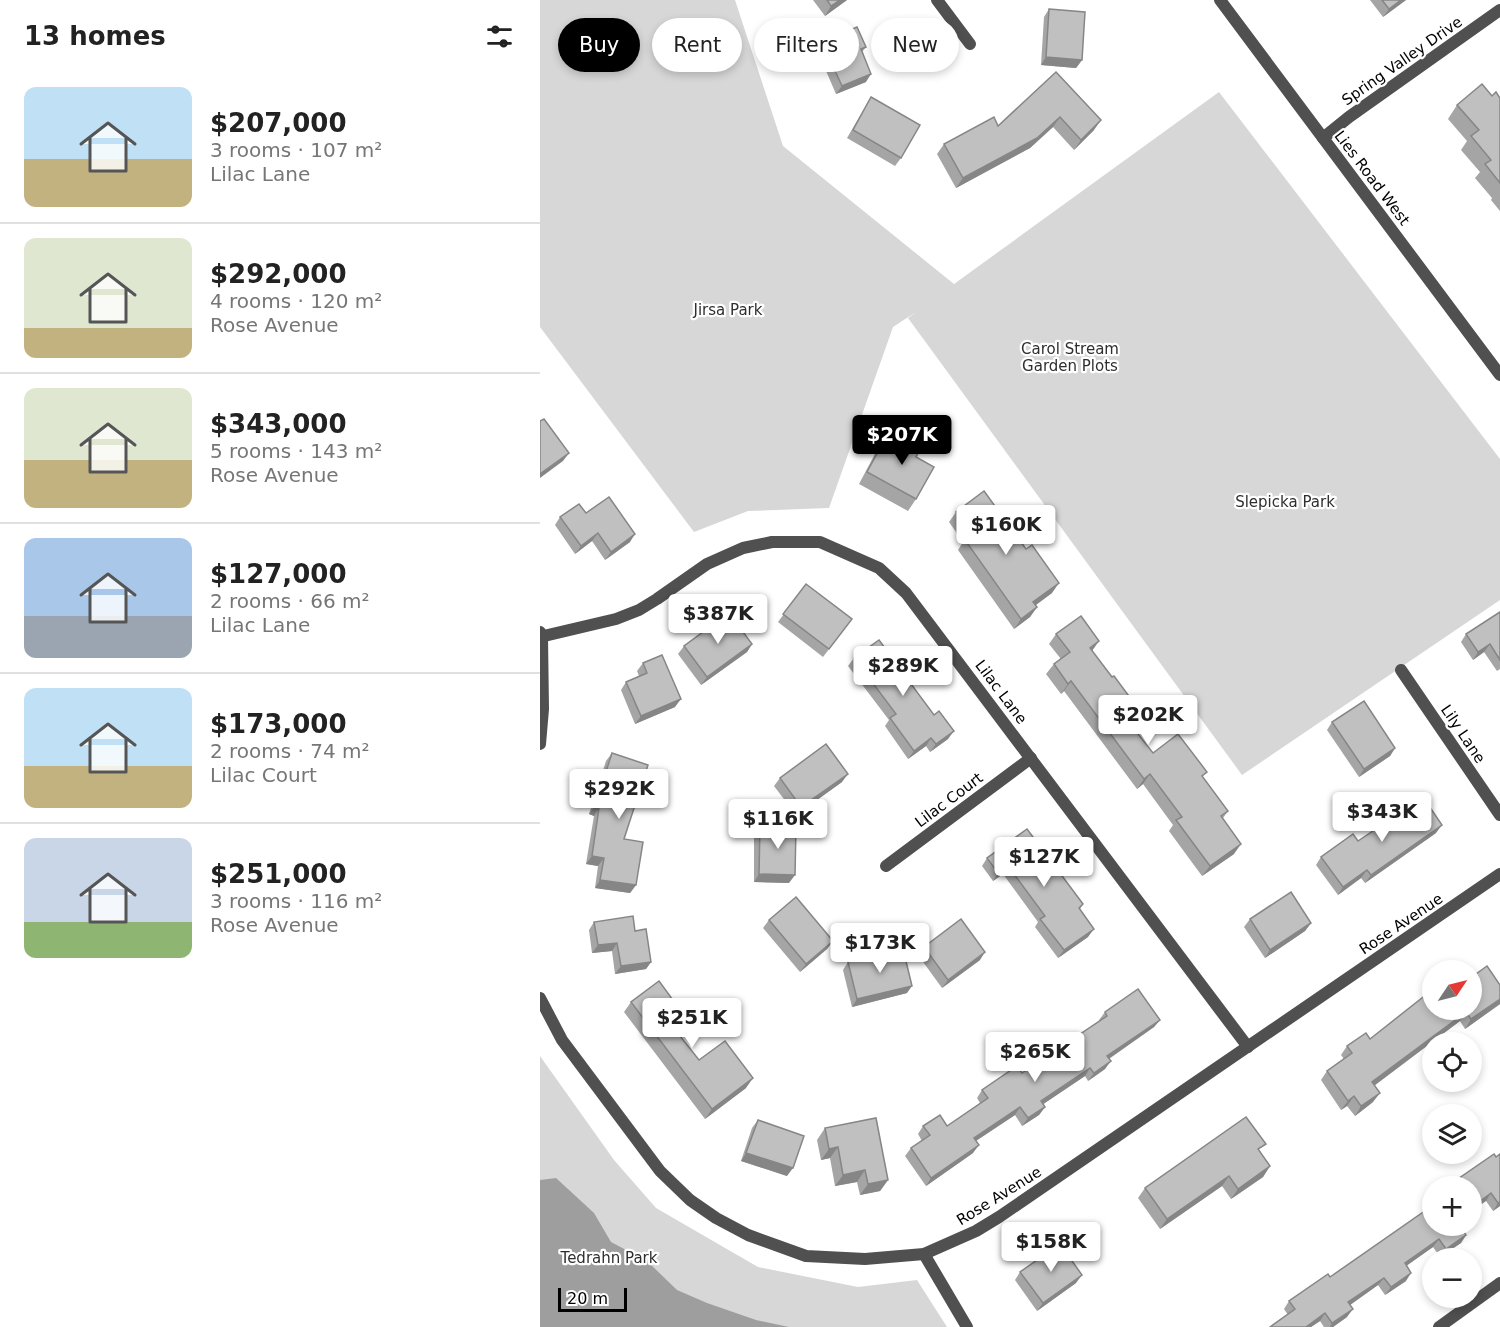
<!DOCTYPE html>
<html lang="en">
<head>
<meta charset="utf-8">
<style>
  body { margin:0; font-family:"DejaVu Sans",sans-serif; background:#f2f2f2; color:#222; height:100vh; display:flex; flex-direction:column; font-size:22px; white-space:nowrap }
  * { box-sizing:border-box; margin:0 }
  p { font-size:20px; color:#767676 }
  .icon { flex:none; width:33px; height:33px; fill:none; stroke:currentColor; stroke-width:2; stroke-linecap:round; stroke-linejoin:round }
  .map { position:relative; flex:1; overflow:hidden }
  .side { display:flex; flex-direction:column; background:#fff; width:540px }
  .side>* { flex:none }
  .hud { position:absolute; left:18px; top:18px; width:570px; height:54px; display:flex; gap:12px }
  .needle { width:39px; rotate:55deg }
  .tools { position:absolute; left:882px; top:960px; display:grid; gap:12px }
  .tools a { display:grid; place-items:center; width:60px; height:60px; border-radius:50%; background:#fff; box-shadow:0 3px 9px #0003; font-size:30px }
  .scale { position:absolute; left:18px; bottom:15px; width:69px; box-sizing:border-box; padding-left:6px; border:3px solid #000; border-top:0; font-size:16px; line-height:21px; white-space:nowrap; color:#000; -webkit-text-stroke:4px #fff; paint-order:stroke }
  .price { position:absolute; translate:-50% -51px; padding:0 14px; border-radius:6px; background:#fff; color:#222; font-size:20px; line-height:39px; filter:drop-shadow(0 2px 3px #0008) }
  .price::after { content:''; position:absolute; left:50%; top:36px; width:18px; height:14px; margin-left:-9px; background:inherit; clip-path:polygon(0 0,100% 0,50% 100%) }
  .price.selected { background:#000; color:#fff }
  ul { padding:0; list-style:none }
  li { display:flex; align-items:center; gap:18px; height:150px; padding:0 24px }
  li+li { border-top:2px solid #e0e0e0 }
  li span { display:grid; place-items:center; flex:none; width:168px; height:120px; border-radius:12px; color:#555 }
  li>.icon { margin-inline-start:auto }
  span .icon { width:72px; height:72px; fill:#fffc; stroke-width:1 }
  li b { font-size:26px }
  h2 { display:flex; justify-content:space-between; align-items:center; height:72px; padding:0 24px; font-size:26px }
  .chip { padding:0 21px; border-radius:27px; background:#fff; box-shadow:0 3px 9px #0003; font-size:21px; line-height:54px }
  .chip.selected { background:#000; color:#fff }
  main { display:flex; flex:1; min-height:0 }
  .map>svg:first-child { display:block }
  .green { fill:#d7d7d7 }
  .water { fill:#9e9e9e }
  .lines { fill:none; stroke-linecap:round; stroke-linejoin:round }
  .minor { stroke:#505050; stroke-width:12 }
  .tertiary { stroke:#505050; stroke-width:12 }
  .wall { fill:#a5a5a5 }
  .shaded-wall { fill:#868686 }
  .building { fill:#c0c0c0; stroke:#868686; stroke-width:1.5 }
  .labels { text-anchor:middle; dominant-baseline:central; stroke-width:4.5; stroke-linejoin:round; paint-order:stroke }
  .street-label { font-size:15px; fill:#000; stroke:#fff }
  .park-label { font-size:15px; fill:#2e2e2e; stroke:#fff }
</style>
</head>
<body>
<main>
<section class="side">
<h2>13 homes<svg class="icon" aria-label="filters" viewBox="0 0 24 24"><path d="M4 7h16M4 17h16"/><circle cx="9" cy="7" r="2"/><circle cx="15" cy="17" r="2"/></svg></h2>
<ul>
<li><span style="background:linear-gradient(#bfe0f5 60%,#c2b280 0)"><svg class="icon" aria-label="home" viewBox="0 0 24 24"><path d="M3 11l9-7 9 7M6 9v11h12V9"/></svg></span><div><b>$207,000</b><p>3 rooms · 107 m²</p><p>Lilac Lane</p></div></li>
<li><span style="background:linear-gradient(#dfe7d0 75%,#c2b280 0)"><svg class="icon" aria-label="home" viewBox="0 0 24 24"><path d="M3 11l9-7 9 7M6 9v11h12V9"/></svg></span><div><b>$292,000</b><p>4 rooms · 120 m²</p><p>Rose Avenue</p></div></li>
<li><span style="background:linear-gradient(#dfe7d0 60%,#c2b280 0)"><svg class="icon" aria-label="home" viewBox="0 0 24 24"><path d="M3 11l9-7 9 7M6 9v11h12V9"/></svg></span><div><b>$343,000</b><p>5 rooms · 143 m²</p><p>Rose Avenue</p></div></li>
<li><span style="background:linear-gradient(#a9c7e8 65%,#9aa5b1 0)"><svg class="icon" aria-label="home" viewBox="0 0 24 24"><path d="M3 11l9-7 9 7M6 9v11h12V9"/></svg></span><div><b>$127,000</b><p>2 rooms · 66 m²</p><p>Lilac Lane</p></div></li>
<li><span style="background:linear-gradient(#bfe0f5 65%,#c2b280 0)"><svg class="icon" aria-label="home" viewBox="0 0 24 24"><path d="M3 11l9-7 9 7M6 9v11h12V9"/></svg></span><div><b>$173,000</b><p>2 rooms · 74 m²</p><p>Lilac Court</p></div></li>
<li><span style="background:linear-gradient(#c9d6e8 70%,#8fb573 0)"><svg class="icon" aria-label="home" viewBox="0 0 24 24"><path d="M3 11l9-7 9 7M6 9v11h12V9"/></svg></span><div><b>$251,000</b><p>3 rooms · 116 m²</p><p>Rose Avenue</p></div></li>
</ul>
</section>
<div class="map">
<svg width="960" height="1327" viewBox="0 0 960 1327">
  <rect width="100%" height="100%" fill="#fff"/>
  <g class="green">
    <path d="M0,0H195L243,146L414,284L679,92L960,459V600L702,775L368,318L376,312L353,327L289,508L208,511L154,532L0,327Z"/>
    <path d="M0,1056L74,1160L116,1208L218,1267L318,1287L377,1280L407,1327H0Z"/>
  </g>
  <path class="water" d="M16,1178L54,1213L71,1242L107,1261L137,1290L167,1303L216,1320L249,1327H0V1180Z"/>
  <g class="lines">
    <g class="minor">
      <path d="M397,0L430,44"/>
      <path d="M783,138L809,117L960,10"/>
      <path d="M0,632L2,636L3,709L0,744"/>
      <path d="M0,637L76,619L99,610L117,599L167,564L203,548L232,542H280L339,568L366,593L708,1047"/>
      <path d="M861,670L960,815"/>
      <path d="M346,866L491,758"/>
      <path d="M0,998L22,1040L120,1171L150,1200L176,1218L208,1235L266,1256L325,1259L384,1254L436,1231L459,1217L960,874"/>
      <path d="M384,1254L427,1327"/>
      <path d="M899,1327L960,1283"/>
    </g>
    <path class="tertiary" d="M680,0L960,375"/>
  </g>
  <g class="wall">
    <path d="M273,0H307L285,16Z"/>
    <path d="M830,0H866L843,17Z"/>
    <path d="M509,9L542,60L536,68L501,65L504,17Z"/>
    <path d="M282,42L326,47L322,52L326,82L296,94L277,50Z"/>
    <path d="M516,72L554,130L534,150L513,127L490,148L416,188L397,154L404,144L458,126Z"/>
    <path d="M952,96L960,98V211L951,200L952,198L935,178L940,172L921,150L927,141L908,119L917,105Z"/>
    <path d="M331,97L361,158L355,166L307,138Z"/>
    <path d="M367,432L376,457V499L368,511L319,484L337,450L345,439L358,446Z"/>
    <path d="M416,512L512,593L496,605L497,607L490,617L474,629L418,550L423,542L409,522Z"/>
    <path d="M46,513L90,542L65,560L52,541L35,554L15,525L20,517Z"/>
    <path d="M266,584L312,619L283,657L238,622Z"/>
    <path d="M960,612V669L957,671L944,652L933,660L921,642L926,634Z"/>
    <path d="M516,634L552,651L596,725L593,727L613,753L663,777L688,811L683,818L694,854L662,876L629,831L633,825L603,784L597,789L524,691L521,694L506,674L514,664L521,659L509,644Z"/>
    <path d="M212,644L207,652L161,685L138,654L144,646Z"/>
    <path d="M314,658L353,659L373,676L370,681L408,739L390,752L386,746L368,759L345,726L349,720L308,666Z"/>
    <path d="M103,663L135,707L95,724L81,690L86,682L99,676L97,671Z"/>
    <path d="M792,722L855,748L850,756L819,777L787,730Z"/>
    <path d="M72,753L84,839L96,885L90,893L55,888L58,866L46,864L54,816L49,814L66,761Z"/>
    <path d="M240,778L302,782L256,815L234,786Z"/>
    <path d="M220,826L249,883L214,882V834Z"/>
    <path d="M487,829L543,904L540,909L548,937L518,958L495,927L498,922L463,874L453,881L442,866L447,858Z"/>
    <path d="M896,833L825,883L821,878L798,895L776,865L781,857L818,841Z"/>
    <path d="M710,919L771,923L765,931L725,958L704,927Z"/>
    <path d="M229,920L293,941L287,949L260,972L223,928Z"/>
    <path d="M54,922L95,931L111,962L106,969L75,974L72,951L52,953L49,930Z"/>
    <path d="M384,947L440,960L402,988L378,955Z"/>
    <path d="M308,962L367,993L312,1007L303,970Z"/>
    <path d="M960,985V1004L925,1029L920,1021L834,1085L833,1102L815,1116L807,1106L801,1110L781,1080L787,1071L804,1059L801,1055L807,1046L830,1039Z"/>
    <path d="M91,1002L149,1022L142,1032L139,1034L159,1060L206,1088L165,1119L84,1012Z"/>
    <path d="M565,1012L620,1020L614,1027L569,1059L565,1069L548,1081L545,1076L503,1104L505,1107L499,1115L482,1126L475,1115L436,1141L433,1153L386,1186L365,1156L371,1148L382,1141L378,1134L383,1126H407L440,1103L437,1098L442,1090L482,1073L560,1021L559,1020Z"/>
    <path d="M218,1120L247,1176L201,1161L212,1128Z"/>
    <path d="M285,1128L348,1180L340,1191L320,1195L317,1182L295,1186L290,1158L281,1160L277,1140Z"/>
    <path d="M720,1152L730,1166L723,1177L691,1199L682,1186L620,1229L598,1198L605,1188Z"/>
    <path d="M954,1154L960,1206L953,1211L946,1201L932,1186H911L915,1181Z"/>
    <path d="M892,1206L926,1235L921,1243L900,1257L893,1247L866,1266V1281L845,1295L838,1285L810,1305L807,1317L793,1327H784L780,1321L771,1327H730L748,1315L744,1309L749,1301L790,1277Z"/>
    <path d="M480,1272L536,1283L497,1311L475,1280Z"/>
  </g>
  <g class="shaded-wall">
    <path d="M300,0H307L285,16L291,6Z"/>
    <path d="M861,0H866L843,17L849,9Z"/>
    <path d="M506,57L542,60L536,68L501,65Z"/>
    <path d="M331,74L326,82L296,94L302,86Z"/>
    <path d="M520,117L513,127L490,148L416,188L423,178Z"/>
    <path d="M561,120L554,130L534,150L541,140Z"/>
    <path d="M29,453L23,461L0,478V474Z"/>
    <path d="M58,533L52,541L35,554L41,546Z"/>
    <path d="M95,534L90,542L65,560L71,552Z"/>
    <path d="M519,583L512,593L486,612L493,602Z"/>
    <path d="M497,607L490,617L474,629L481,619Z"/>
    <path d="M559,641L552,651L550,648Z"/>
    <path d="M212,644L207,652L161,685L167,677Z"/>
    <path d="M950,644L944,652L933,660L938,652Z"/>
    <path d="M531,681L524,691L521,694L528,684Z"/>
    <path d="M141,699L135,707L95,724L101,716Z"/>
    <path d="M603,715L596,725L583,735L590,724Z"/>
    <path d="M414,731L408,739L390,752L396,744Z"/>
    <path d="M391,738L386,746L368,759L374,751Z"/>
    <path d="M855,748L850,756L819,777L824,769Z"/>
    <path d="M308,774L302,782L256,815L261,807Z"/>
    <path d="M610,774L603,784L597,789L604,779Z"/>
    <path d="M55,806L59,808L54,816L49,814Z"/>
    <path d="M902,825L896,833L825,883L831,875Z"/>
    <path d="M701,844L694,854L662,876L670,866Z"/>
    <path d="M52,856L64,858L58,866L46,864Z"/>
    <path d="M468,866L463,874L453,881L458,873Z"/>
    <path d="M827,870L821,878L798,895L803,887Z"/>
    <path d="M219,874L255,875L249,883L214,882Z"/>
    <path d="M60,880L96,885L90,893L55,888Z"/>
    <path d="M771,923L765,931L725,958L730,950Z"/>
    <path d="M554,929L548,937L518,958L524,950Z"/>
    <path d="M293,941L287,949L260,972L266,964Z"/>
    <path d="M77,943L72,951L52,953L58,945Z"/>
    <path d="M445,952L440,960L402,988L408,980Z"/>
    <path d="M111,962L106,969L75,974L81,966Z"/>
    <path d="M372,986L367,993L312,1007L317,999Z"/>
    <path d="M960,999V1004L925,1029L931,1019Z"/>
    <path d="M926,1012L920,1021L826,1092L832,1082Z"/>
    <path d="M620,1020L614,1027L561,1064L567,1056Z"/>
    <path d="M149,1022L142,1032L129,1041L136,1031Z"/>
    <path d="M571,1061L565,1069L548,1081L554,1073Z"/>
    <path d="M550,1068L545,1076L496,1109L501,1101Z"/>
    <path d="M213,1078L206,1088L165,1119L172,1109Z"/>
    <path d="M840,1093L833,1102L815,1116L821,1106Z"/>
    <path d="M814,1096L807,1106L801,1110L808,1101Z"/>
    <path d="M480,1107L475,1115L428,1146L434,1138Z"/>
    <path d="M505,1107L499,1115L482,1126L488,1118Z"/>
    <path d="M439,1145L433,1153L386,1186L391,1178Z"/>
    <path d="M298,1147L290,1158L281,1160L289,1149Z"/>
    <path d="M206,1153L253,1168L247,1176L201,1161Z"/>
    <path d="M730,1166L723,1177L691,1199L698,1189Z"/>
    <path d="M325,1170L317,1182L295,1186L303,1175Z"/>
    <path d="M689,1176L682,1186L620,1229L627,1219Z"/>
    <path d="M348,1180L340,1191L320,1195L328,1184Z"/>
    <path d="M951,1193L946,1201L932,1211V1207Z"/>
    <path d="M960,1202V1206L953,1211L958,1203Z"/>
    <path d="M926,1235L921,1243L900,1257L906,1249Z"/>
    <path d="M899,1239L893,1247L859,1271L865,1263Z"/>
    <path d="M871,1273L866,1281L845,1295L851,1287Z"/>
    <path d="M542,1275L536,1283L497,1311L503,1303Z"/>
    <path d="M844,1278L838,1285L803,1310L808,1302Z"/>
    <path d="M813,1309L807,1317L793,1327H790L792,1323Z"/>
    <path d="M785,1313L780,1321L771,1327H766Z"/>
  </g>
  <g class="building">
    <path d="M287,0H300L291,6Z"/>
    <path d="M842,0H861L849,9Z"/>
    <path d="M509,9L545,12L542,60L506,57Z"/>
    <path d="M317,27L326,47L321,49L331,74L302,86L282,42Z"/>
    <path d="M516,72L561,120L541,140L520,117L497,138L423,178L404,144L454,117L458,126Z"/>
    <path d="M942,84L952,96L956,92L960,98V183L945,164L951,160L931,136L939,130L917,105Z"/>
    <path d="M331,97L380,125L361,158L313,130Z"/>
    <path d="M4,419L29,453L0,474V421Z"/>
    <path d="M367,432L384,441L376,457L394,467L376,499L327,472L345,439L359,446Z"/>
    <path d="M444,491L486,549L492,545L519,583L493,602L497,607L481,619L425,540L433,534L416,512Z"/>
    <path d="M69,497L95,534L71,552L58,533L41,546L20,517L39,504L46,513Z"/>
    <path d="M266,584L312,619L289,649L243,614Z"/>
    <path d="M960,612V660L950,644L938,652L926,634Z"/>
    <path d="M189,613L212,644L167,677L144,646Z"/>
    <path d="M541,616L559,641L550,648L572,677L574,676L603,715L590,724L613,753L638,734L667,772L662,776L688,811L681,816L701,844L670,866L636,820L642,817L610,774L604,779L531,681L528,684L514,664L530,652L516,634Z"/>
    <path d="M339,640L353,659L358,656L373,676L368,680L394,715L399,711L414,731L396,744L391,738L374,751L350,718L356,714L314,658Z"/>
    <path d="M122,655L141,699L101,716L86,682L107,673L103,663Z"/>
    <path d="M824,701L855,748L824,769L792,722Z"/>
    <path d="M286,744L308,774L261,807L240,778Z"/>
    <path d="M72,753L108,765L84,839L103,842L96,885L60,880L64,858L52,856L59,808L55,806Z"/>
    <path d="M883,797L902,825L831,875L827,870L803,887L781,857L813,834L818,841Z"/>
    <path d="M220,826L256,827L255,875L219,874Z"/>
    <path d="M487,829L543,904L539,908L554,929L524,950L500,919L505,916L468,866L458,873L447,858Z"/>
    <path d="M751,892L771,923L730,950L710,919Z"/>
    <path d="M256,897L293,941L266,964L229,920Z"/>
    <path d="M93,916L95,931L106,929L111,962L81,966L77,943L58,945L54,922Z"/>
    <path d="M421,919L445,952L408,980L384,947Z"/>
    <path d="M363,949L372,986L317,999L308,962Z"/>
    <path d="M947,966L960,985V999L931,1019L926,1012L832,1082L840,1093L821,1106L814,1096L808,1101L787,1071L812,1053L807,1046L826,1033L830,1039L892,990V1010H932V977Z"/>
    <path d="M119,981L149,1022L136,1031L159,1060L185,1041L213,1078L172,1109L91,1002Z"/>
    <path d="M598,989L620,1020L567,1056L571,1061L554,1073L550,1068L501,1101L505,1107L488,1118L480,1107L434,1138L439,1145L391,1178L371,1148L390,1135L383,1126L400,1115L407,1126L448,1098L442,1090L477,1066L482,1073L567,1016L565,1012Z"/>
    <path d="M706,1117L726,1144L718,1149L730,1166L698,1189L689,1176L627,1219L605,1188Z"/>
    <path d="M336,1118L348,1180L328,1184L325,1170L303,1175L298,1147L289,1149L285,1128Z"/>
    <path d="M218,1120L264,1136L253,1168L206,1153Z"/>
    <path d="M954,1154L956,1157L960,1154V1202L958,1203L951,1193L932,1207V1186H919L915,1181Z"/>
    <path d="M892,1206V1226H920L926,1235L906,1249L899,1239L865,1263L871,1273L851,1287L844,1278L808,1302L813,1309L792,1323L785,1313L766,1327H730L755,1309L749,1301L788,1274L790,1277Z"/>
    <path d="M520,1244L542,1275L503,1303L480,1272Z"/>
  </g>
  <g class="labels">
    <g class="street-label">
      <text transform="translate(862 61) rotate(-35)">Spring Valley Drive</text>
      <text transform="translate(832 178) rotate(53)">Lies Road West</text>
      <text transform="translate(461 692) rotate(53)">Lilac Lane</text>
      <text transform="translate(923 734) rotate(56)">Lily Lane</text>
      <text transform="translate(409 800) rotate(-37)">Lilac Court</text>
      <text transform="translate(861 924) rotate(-34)">Rose Avenue</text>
      <text transform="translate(459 1196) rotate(-32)">Rose Avenue</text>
    </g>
    <g class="park-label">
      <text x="188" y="310">Jirsa Park</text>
      <text x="530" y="349">Carol Stream<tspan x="530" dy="17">Garden Plots</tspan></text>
      <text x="745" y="502">Slepicka Park</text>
      <text x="69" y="1258">Tedrahn Park</text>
    </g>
  </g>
</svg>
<div class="tools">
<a><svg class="needle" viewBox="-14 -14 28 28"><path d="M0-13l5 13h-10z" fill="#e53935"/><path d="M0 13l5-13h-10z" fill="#767676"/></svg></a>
<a><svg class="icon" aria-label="locate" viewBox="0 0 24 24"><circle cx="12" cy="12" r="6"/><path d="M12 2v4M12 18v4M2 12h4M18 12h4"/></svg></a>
<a><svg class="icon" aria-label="layers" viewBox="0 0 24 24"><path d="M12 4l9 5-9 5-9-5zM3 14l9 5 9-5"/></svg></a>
<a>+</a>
<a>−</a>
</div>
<div class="scale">20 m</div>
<b class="price selected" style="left:362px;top:466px">$207K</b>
<b class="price" style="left:466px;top:556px">$160K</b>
<b class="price" style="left:178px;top:645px">$387K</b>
<b class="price" style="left:363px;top:697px">$289K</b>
<b class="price" style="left:608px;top:746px">$202K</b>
<b class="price" style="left:79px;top:820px">$292K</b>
<b class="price" style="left:842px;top:843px">$343K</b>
<b class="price" style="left:238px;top:850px">$116K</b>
<b class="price" style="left:504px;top:888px">$127K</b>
<b class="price" style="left:340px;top:974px">$173K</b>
<b class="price" style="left:152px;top:1049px">$251K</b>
<b class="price" style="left:495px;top:1083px">$265K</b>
<b class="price" style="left:511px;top:1273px">$158K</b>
<div class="hud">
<a class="chip selected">Buy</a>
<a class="chip">Rent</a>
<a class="chip">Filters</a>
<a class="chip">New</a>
</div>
</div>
</main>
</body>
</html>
